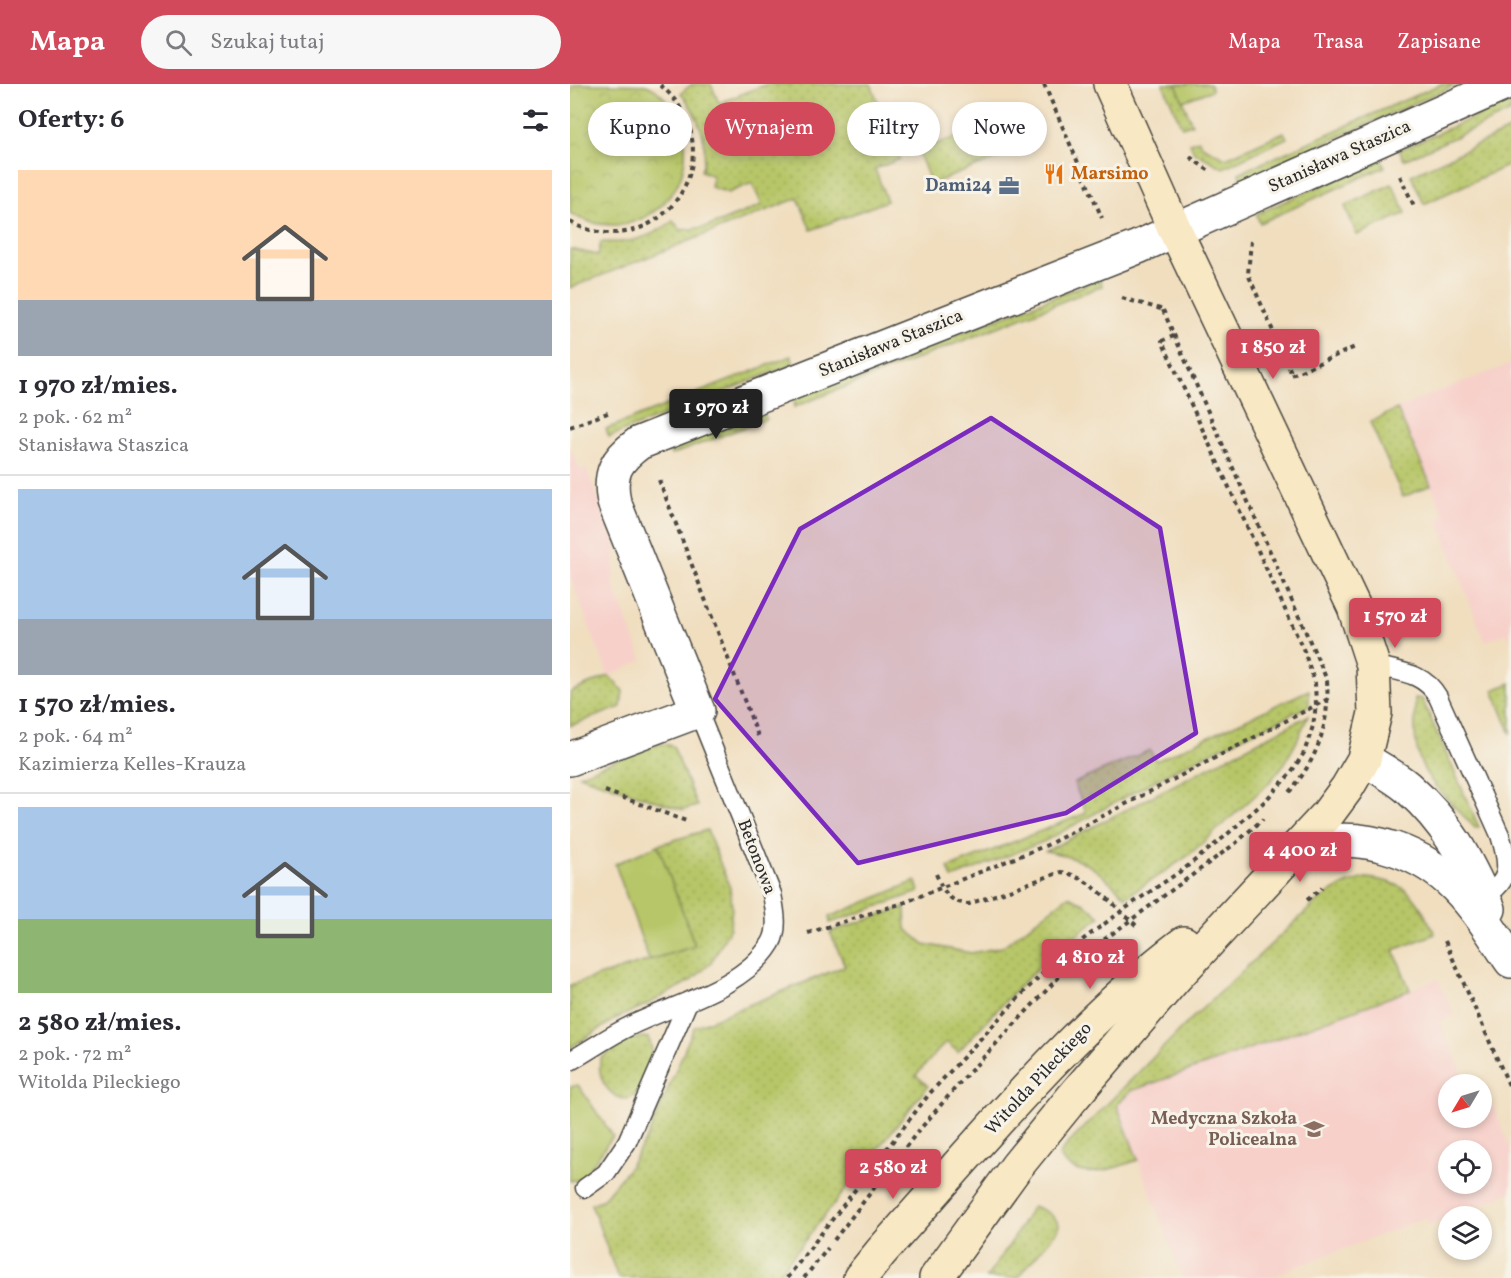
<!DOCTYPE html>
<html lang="pl">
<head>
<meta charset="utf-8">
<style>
  body { margin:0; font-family:Vollkorn,serif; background:#f7f7f7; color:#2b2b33; height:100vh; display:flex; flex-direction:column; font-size:22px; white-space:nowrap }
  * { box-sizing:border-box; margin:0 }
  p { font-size:20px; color:#7c7c81 }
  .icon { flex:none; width:33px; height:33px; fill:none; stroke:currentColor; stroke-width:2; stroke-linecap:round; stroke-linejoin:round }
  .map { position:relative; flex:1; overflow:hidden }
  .side { display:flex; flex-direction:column; background:#fff; width:570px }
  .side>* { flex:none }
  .guide { position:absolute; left:18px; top:18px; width:570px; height:54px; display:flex; gap:12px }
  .needle { width:39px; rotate:232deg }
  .fabs { position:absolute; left:868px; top:990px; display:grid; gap:12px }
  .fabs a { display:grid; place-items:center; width:54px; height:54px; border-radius:50%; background:#fff; box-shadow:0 3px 9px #0003; font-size:30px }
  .price { position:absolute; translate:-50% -51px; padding:0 14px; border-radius:6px; background:#d1495b; color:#fff; font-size:20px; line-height:39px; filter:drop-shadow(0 2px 3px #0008) }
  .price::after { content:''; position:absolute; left:50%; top:36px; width:18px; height:14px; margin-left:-9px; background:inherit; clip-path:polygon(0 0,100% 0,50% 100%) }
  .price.active { background:#222; color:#fff }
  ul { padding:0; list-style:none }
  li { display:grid; align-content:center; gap:12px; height:318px; padding:0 18px }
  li+li { border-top:2px solid #e1e1e2 }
  li span { display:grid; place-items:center; height:186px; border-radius:0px; color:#555 }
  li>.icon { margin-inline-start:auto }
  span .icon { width:108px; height:108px; fill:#fffc; stroke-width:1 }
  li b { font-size:26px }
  h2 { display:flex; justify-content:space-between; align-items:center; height:72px; padding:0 18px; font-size:26px }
  .pill { padding:0 21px; border-radius:27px; background:#fff; box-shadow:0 3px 9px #0003; font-size:21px; line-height:54px }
  .pill.active { background:#d1495b; color:#fff }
  header { display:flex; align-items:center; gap:36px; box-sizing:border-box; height:84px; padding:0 30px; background:#d1495b; color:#fff }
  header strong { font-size:28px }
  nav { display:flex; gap:33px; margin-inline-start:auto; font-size:21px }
  .search { width:420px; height:54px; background:#f7f7f7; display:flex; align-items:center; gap:15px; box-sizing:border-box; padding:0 21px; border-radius:33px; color:#7c7c81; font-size:22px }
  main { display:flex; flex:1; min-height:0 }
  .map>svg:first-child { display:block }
  .built { fill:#f7d0ca; fill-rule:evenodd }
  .grass { fill:url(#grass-dots); stroke:#71784a; stroke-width:1.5 }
  .park { fill:url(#park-crowns); stroke:#71784a; stroke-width:1.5 }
  .garden { fill:#b7c668; stroke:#71784a; stroke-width:1.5 }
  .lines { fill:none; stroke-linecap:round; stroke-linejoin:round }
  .lane-casing { stroke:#494641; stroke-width:21 }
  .street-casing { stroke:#494641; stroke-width:36 }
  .secondary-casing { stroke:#494641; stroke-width:36 }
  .path { stroke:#494641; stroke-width:4; stroke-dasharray:4.5 4.5; stroke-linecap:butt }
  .lane { stroke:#fff; stroke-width:18 }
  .street { stroke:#fff; stroke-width:33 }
  .secondary { stroke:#f8e8c3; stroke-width:33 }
  .marked { fill:#7b2cbf; fill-opacity:0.2; stroke:#7b2cbf; stroke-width:4.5; stroke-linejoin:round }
  .labels { text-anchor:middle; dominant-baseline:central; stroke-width:6; stroke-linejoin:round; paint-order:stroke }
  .street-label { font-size:18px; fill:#2b2b2b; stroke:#f7f3e8 }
  .food-label { font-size:18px; font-weight:bold; fill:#c56008; stroke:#f7f3e8; text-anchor:start }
  .service-label { font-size:18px; font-weight:bold; fill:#4e5e75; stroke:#f7f3e8; text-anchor:end }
  .education-label { font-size:18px; font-weight:bold; fill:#785e54; stroke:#f7f3e8; text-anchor:end }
</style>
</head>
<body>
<header>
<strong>Mapa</strong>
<div class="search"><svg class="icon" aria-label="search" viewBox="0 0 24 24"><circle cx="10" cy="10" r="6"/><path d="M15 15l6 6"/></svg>Szukaj tutaj</div>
<nav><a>Mapa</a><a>Trasa</a><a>Zapisane</a></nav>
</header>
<main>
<section class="side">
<h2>Oferty: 6<svg class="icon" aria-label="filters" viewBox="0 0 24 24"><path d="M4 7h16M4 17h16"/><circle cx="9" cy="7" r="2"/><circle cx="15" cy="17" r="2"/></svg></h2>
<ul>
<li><span style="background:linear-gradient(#ffd9b3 70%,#9aa5b1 0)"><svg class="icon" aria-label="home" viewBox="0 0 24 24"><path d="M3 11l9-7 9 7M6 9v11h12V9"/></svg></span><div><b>1 970 zł/mies.</b><p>2 pok. · 62 m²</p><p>Stanisława Staszica</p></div></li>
<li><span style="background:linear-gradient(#a9c7e8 70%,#9aa5b1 0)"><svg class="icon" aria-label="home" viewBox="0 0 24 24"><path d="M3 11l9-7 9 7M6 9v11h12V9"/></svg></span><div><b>1 570 zł/mies.</b><p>2 pok. · 64 m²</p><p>Kazimierza Kelles-Krauza</p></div></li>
<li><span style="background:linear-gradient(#a9c7e8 60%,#8fb573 0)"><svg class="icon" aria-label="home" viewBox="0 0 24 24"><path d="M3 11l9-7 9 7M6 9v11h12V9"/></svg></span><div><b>2 580 zł/mies.</b><p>2 pok. · 72 m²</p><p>Witolda Pileckiego</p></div></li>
</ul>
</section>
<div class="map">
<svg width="941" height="1194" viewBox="0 0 941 1194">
  <defs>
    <pattern id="grass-dots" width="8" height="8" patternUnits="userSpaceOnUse" patternTransform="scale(1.5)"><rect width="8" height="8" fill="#b7c668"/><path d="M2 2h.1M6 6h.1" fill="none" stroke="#9eaa5a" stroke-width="1.8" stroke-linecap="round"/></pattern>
    <pattern id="park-crowns" width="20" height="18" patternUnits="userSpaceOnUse" patternTransform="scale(1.5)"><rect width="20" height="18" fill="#b7c668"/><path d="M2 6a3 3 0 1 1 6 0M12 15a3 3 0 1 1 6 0" fill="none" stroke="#9eaa5a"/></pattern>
  </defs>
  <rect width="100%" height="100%" fill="#f7f3e8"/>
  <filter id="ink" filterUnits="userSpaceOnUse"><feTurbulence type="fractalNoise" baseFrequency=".0167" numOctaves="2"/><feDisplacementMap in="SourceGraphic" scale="12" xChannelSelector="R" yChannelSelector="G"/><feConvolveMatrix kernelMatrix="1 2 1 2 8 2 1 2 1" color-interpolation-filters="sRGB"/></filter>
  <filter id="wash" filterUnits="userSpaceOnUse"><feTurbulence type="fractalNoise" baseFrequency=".008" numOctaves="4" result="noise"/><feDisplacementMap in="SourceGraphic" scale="24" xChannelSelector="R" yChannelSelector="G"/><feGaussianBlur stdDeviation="1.35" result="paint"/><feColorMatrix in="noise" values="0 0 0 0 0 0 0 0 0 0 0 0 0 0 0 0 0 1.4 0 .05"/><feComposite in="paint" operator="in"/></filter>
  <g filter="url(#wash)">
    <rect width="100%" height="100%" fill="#f0debf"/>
    <g class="built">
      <path d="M941,280V558L937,549L915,557L867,435L874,431L827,325L861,310Z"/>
      <path d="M0,362L10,386L16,384L46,461L43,499L72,576L39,592L0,493Z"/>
      <path d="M868,895L884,931L869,938L898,1000H879V1034H912V1000H905L913,997L941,1066V1108L859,1142L855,1134L697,1194H613L547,1021L561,1007L643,978ZM879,1066H912V1100H879Z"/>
    </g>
    <g class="grass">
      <path d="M122,0H141L149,19L197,0H301L330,75L305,85L317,117L241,146L228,114L0,204V165L28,171L31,158C59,160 80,154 103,137L111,146L137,143L192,121L182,99L158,109L141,103L143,92L131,87C141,60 128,30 111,9Z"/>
      <path d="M593,0H606L622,40L612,43Z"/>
      <path d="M871,0H888L671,96L669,89Z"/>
      <path d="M941,17V28L834,76L829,66Z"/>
      <path d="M415,42L429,74L361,100L348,67Z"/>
      <path d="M941,45V80L854,120L841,91Z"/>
      <path d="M714,48L717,54L653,84L624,68L620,59L629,56L632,62L656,74Z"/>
      <path d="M811,75L815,83L690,139L686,130Z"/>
      <path d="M822,100L836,129L787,151L775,122Z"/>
      <path d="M530,195L532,202L224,323L225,313Z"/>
      <path d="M221,272L224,280L39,353L36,345Z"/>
      <path d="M827,325L861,401L833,413L800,338Z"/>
      <path d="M191,327L197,335L101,371L97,363Z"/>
      <path d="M39,592L53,607L51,623L0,642V608Z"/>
      <path d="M941,599V650L923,606Z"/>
      <path d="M739,606V622L604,686L475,757L382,794L378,784L516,729L504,699L580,666L586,677Z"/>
      <path d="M845,614L852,615L909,743L905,744C885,722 856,700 848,670C843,652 845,632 845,614Z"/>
      <path d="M738,632L727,657L715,679L698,700L618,772L556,813C526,784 518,776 476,767Z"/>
      <path d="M88,659L103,662L127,722L113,726L9,691Z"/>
      <path d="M137,746L160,804L162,823L160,844L141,879L122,896L80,919L45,935L0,964V901L125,862L88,761Z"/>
      <path d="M796,794C840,798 846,813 865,850L824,866L840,906L643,978L561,1007L547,1021L568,1076C541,1085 508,1101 489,1071L494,1064L619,937L743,821C762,807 773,799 796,794Z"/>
      <path d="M346,797L349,808L260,839L259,833Z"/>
      <path d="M498,812L514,819L530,833C476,871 433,919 388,968L376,958L346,991L358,1002L205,1194H48L21,1120L32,1116L58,1085L78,1052L124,943L275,882L260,848L335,823L336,845L354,860L401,869L432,863Z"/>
      <path d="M72,953L78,954C84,965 82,973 78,985C76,991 75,998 72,1003C55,1033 22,999 31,974L58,956Z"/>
      <path d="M463,1122C474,1126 484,1130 489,1141L487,1147L448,1194H416L440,1160Z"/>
    </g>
    <path class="park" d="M8,0C22,0 66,0 76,1C88,5 99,18 105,29C143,99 68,170 0,129V4Z"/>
    <g class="garden">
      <path d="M606,0H640L642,6L613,17Z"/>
      <path d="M88,761L125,862L79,876L45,780Z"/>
      <path d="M8,1001L43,1052L12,1095L0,1097V1003Z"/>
    </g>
  </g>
  <g filter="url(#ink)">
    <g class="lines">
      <g class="lane-casing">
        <g id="lane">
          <path d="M803,581C829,588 854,588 868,613L930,751C941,786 940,798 908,817"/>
          <path d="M0,977C20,966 39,952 60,942C104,920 173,905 201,859C209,845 205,826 202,810L128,627"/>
          <path d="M15,1104L36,1089L57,1058L118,918"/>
        </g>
      </g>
      <g class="street-casing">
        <g id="street">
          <path d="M0,675L128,627L44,418C38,389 46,376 69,359L568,163L935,0"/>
          <path d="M794,675C808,684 824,692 837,703C879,740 896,775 919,825"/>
          <path d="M726,767C735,764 744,760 753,758C801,750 853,770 886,803C908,825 924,852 941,877"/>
        </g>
      </g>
      <g class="secondary-casing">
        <g id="secondary">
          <path d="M290,1194L311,1168C406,1063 501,944 614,859"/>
          <path d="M366,1194L447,1082L503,1013L605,894L757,731L777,704L794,675L805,629L803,581L784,523L605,146L540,0"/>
        </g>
      </g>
      <g class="path">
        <path d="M474,0L532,134"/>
        <path d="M620,73L638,86"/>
        <path d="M830,92L845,124"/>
        <path d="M0,138C92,186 170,66 89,0"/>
        <path d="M681,157L678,190L721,288"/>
        <path d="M552,214L594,226"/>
        <path d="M593,226L757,596C760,639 748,675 719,708"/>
        <path d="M722,291L785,263"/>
        <path d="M0,343L40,328"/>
        <path d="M89,396L188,652"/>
        <path d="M35,707L116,737"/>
        <path d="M366,790C374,808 378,818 399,820L491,788C520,792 547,825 569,844"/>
        <path d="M737,816L752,804"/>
        <path d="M238,849L333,819L477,761L758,615"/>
        <path d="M875,857L941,1006"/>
        <path d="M264,1156L345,1051L393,995L487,895L524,863L666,759L693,735"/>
        <path d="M217,1194L360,1009L454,908L479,883L515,854L563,819L614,785L653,754L695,717L720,690L734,669L743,642L746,621L745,599L734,567L592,257L606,251"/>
        <path d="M234,1194L258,1164"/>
      </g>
      <use href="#lane" class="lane"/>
      <use href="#street" class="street"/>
      <use href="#secondary" class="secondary"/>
    </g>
  </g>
  <path class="marked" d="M421,334L590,444L626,649L496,729L288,779L145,615L230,445Z"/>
  <defs>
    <g id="restaurant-bare" transform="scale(1.62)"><path d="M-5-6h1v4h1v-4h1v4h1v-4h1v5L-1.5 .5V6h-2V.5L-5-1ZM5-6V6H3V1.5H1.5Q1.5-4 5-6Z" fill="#e8710a" stroke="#f7f3e8" stroke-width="2.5" paint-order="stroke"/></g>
    <g id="office-bare" transform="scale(1.62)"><path d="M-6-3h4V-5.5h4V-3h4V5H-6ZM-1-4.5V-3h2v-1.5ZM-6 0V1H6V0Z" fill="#5c6f8a" stroke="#f7f3e8" stroke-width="2.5" paint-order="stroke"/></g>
    <g id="university-bare" transform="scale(1.62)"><path d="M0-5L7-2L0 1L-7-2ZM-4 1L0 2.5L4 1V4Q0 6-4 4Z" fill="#8d6e63" stroke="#f7f3e8" stroke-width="2.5" paint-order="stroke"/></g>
  </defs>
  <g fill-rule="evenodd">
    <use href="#restaurant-bare" x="484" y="90"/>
    <use href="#office-bare" x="439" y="102"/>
    <use href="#university-bare" x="744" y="1045"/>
  </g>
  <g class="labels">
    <g class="street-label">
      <text transform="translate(770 73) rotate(-24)">Stanisława Staszica</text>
      <text transform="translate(321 260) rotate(-22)">Stanisława Staszica</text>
      <text transform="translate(186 773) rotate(69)">Betonowa</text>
      <text transform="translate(469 995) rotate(-47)">Witolda Pileckiego</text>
    </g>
    <g class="food-label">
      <text x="501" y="90">Marsimo</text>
    </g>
    <g class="service-label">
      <text x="422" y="102">Dami24</text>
    </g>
    <g class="education-label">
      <text x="727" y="1035">Medyczna Szkoła<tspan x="727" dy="21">Policealna</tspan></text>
    </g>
  </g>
</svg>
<div class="fabs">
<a><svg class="needle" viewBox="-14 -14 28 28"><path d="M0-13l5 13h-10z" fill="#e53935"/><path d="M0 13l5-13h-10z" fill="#7c7c81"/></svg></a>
<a><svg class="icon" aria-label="locate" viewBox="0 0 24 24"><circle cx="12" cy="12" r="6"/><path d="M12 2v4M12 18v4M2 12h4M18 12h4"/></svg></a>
<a><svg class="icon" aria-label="layers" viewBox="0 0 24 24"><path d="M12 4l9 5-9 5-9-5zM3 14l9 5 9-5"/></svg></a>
</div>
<b class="price" style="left:703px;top:296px">1 850 zł</b>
<b class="price active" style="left:146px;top:356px">1 970 zł</b>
<b class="price" style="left:825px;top:565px">1 570 zł</b>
<b class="price" style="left:730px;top:799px">4 400 zł</b>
<b class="price" style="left:520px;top:906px">4 810 zł</b>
<b class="price" style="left:323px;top:1116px">2 580 zł</b>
<div class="guide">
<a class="pill">Kupno</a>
<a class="pill active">Wynajem</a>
<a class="pill">Filtry</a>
<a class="pill">Nowe</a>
</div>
</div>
</main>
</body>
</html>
